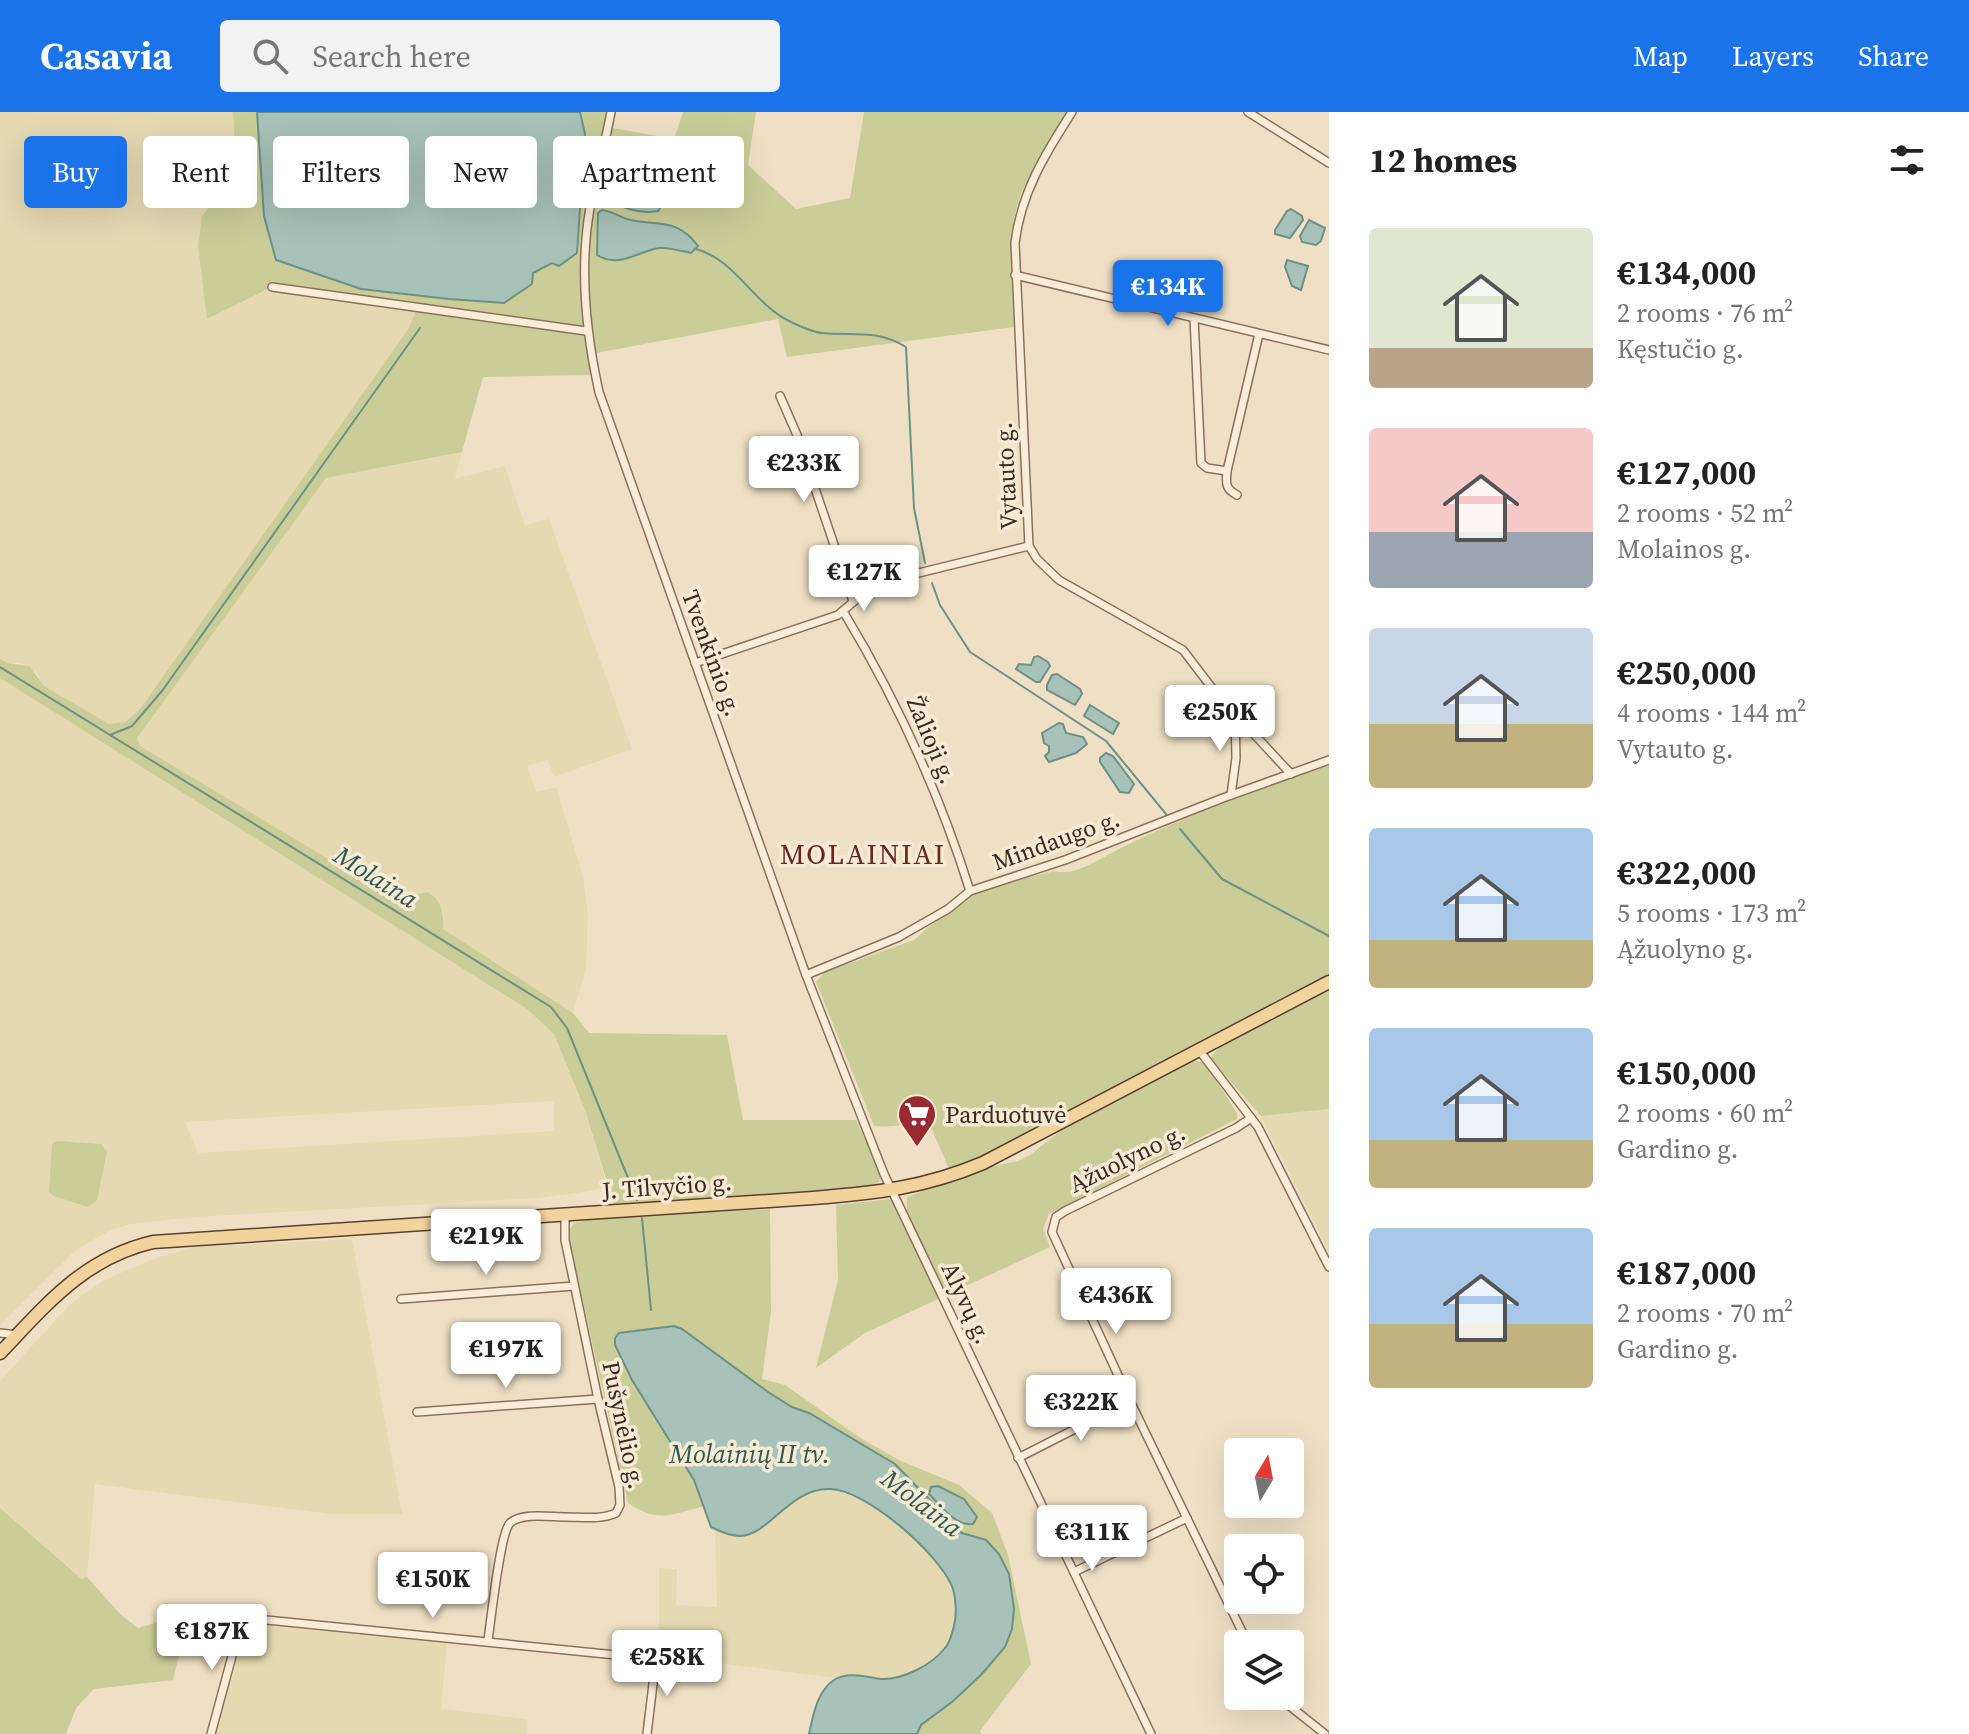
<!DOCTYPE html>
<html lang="en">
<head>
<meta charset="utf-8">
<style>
  body { margin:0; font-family:"Source Serif 4",serif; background:#f2f2f2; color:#222; height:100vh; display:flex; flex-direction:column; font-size:30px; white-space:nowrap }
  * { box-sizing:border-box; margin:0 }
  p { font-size:26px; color:#767676 }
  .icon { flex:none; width:44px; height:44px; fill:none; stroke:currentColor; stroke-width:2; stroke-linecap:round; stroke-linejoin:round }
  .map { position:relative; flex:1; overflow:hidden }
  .sheet { display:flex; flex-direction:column; background:#fff; width:640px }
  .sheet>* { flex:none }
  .top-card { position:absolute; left:24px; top:24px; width:760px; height:72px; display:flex; gap:16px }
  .needle { width:52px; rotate:10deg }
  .tools { position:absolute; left:1224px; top:1326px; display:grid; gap:16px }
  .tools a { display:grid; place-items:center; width:80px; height:80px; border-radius:8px; background:#fff; box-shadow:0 8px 32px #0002; font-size:40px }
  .price { position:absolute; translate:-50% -68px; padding:0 18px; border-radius:8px; background:#fff; color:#222; font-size:26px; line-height:52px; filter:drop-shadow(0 2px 4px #0008) }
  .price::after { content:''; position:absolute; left:50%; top:48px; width:24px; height:18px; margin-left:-12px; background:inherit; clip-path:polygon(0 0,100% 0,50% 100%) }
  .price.on { background:#1a73e8; color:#fff }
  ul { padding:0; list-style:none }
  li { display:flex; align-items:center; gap:24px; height:200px; padding:0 40px }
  li span { display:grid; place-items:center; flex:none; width:224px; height:160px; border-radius:8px; color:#555 }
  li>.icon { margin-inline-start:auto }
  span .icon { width:96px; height:96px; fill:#fffc; stroke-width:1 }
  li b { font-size:34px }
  h2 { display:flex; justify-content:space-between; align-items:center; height:96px; padding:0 40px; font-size:34px }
  .tag { padding:0 28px; border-radius:8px; background:#fff; box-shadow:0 8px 32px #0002; font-size:28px; line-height:72px }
  .tag.on { background:#1a73e8; color:#fff }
  header { display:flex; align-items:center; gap:48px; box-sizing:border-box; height:112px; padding:0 40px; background:#1a73e8; color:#fff }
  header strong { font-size:38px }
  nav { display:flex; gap:44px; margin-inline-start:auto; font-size:28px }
  .search { width:560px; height:72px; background:#f2f2f2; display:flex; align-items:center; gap:20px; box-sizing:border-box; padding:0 28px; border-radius:8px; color:#767676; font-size:30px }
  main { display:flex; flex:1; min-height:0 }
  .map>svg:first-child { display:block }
  .farmland { fill:#e5d9b2; fill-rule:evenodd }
  .green { fill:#cacd98 }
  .water { fill:#a7c2b8; stroke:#6d9185; stroke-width:2 }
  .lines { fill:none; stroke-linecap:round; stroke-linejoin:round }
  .stream { stroke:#6d9185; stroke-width:2 }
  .street-casing { stroke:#8a715b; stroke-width:10 }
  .primary-casing { stroke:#583f2f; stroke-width:15 }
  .street { stroke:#f9edd8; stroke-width:7 }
  .primary { stroke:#f2d29d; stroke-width:12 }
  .labels { text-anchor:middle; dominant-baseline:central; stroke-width:7; stroke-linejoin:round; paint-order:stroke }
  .street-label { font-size:24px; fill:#3a2a1f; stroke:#f6ead4 }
  .poi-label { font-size:24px; fill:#3a2a1f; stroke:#f6ead4; text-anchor:start }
  .water-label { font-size:26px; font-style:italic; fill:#2e5a54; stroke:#f6ead4 }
  .quarter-label { font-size:28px; letter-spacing:2px; fill:#67281d; stroke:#f6ead4 }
</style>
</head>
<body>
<header>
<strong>Casavia</strong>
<div class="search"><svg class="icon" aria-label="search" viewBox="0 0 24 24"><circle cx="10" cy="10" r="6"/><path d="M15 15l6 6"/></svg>Search here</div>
<nav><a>Map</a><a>Layers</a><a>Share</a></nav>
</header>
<main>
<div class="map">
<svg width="1329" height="1622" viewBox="0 0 1329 1622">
  <rect width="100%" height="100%" fill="#efe0c5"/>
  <g class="farmland">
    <path d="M0,0H233L236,58L202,104L207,207L272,175L418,194L409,216L140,597L125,610L109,612L44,574L37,561L19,551H7L0,547Z"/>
    <path d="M462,340L455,367L505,354L525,413L549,407L632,637L554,665L548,648L527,654L536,680L556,675L583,764L588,802L586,857L573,901L443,817L444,803L427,780L395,787L140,634L137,626L326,366Z"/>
    <path d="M0,566L527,897L554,922L585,998L607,1074L591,1079L538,1086L195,1105L131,1112L111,1118L77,1137L0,1213ZM554,989V1019L198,1041L185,1010Z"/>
    <path d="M1329,997V1141L1261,1004Z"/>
    <path d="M352,1127L402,1402H331L95,1372L87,1465L83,1467L0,1396V1269L70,1192L103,1169L129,1157L162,1144L195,1135Z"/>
    <path d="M831,1377L863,1388L891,1407L935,1444L953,1475L955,1509L947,1535L926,1552L898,1566L882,1567L849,1563L836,1566L659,1543V1456L677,1457L676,1493L717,1495L715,1417L740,1424L760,1417L787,1392L809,1382Z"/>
    <path d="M263,1514L447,1530L441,1597L527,1607L526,1622H216L236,1551L246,1525L254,1517Z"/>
  </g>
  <g class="green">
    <path d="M233,0H257L264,104L276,148L361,177L504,191L533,161L552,151L559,154L577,141L585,22L580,0H616L613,16L674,27L683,0H756L748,53L796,97L850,86L864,0H1070C1054,26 1034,52 1022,80C1005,121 1013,171 1014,215L787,245L778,207L591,242L595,263L483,265L462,340L326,366L137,626L140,634L395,787L427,780C442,788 444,801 443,817L573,901L589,921L727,923L743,1008H856L881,1061L879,1070C855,1085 821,1078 794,1080C734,1086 674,1089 614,1093L585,998L554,922L527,897L0,566V547L7,551L29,554L44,574L109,612L125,610L140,597L409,216L417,195L272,175L207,207L198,134L202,104L236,58Z"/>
    <path d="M1329,653V863L992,1040L950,1059L929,1011C910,1011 894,1016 874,1014L816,870L825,860L914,828L970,779L1055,759C1074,765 1101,746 1117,738C1185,703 1257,679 1329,653Z"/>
    <path d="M1329,877V997L1261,1004L1210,946L1221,934Z"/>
    <path d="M1197,949L1205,951L1237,1001V1007L1049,1102L1043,1117L1050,1135L865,1221L816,1256L838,1168L836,1093L890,1087L898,1095L935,1168L907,1099V1085L993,1054L1018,1049L1030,1043L1062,1018L1188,951Z"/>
    <path d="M57,1029L101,1032L107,1039L97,1088L88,1095L54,1084L49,1080L52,1032Z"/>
    <path d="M770,1097L771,1199L762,1267L785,1273L862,1327L901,1349L959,1373L992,1401L1008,1443L1031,1552L980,1619L981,1622H917L921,1613L931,1607L986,1428L962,1421L895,1352L809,1301L792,1295L768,1280L682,1217L674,1214L632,1268L694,1368L705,1394C671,1402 659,1412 628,1391L569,1127L570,1117L574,1111L598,1106Z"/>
    <path d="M0,1396L82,1467L87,1465L120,1502L138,1516L166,1508L179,1513L184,1523L173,1568L94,1577L76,1596L66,1622H0Z"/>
  </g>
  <g class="water">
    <path d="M257,0H580L585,22L577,141L559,154L552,151L533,161L532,172L504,191L449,187L361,177L276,148L264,104Z"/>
    <path d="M623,59L659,82L661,95L658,99C643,102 620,97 610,86L614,64Z"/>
    <path d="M1291,97L1302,104L1303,108L1290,126L1275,122V118L1287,99Z"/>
    <path d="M602,98C611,99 618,104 627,107C655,115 676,104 698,134L691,141C681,139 669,135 659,136C638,139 619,157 597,143L598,101Z"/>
    <path d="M1309,108L1325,116L1321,129L1316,133L1302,130L1300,124Z"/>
    <path d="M1287,148L1308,154L1301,178L1292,174L1285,155Z"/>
    <path d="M1038,544L1048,550L1050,554L1040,570H1036L1016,557L1019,552L1031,553L1034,545Z"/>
    <path d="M1057,562L1080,577L1082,582L1075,593L1047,578V573L1052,563Z"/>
    <path d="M1090,593L1119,611L1113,622L1084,604Z"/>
    <path d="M1059,611L1063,612L1066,621L1083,625L1087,632L1076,641L1049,650L1045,644L1049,640V634L1044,631L1042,621Z"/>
    <path d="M1106,641L1113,644L1134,672L1129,681L1120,680L1100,650V646Z"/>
    <path d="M674,1214L682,1217L768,1280L792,1295L809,1301L895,1352L962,1421L986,1428L999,1442L1009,1462L1014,1497L1012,1517L1005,1535L981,1563L952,1590L921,1613L917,1622H809C813,1604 817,1579 834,1568C848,1559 866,1565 881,1567C902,1568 932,1553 945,1536C950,1531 952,1521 954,1514C957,1503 956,1482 951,1472C936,1440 867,1378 830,1377C789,1376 770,1423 740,1424C731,1424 719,1419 711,1415L694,1368L632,1268L615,1233V1226L619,1221Z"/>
    <path d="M938,1374L964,1387L977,1405L973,1412C955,1414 941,1394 929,1382L931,1375Z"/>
  </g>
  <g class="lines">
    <g class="stream">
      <path d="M696,137C734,147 753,190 787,208C797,213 812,220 822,221C853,224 878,217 906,235L914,396L925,451"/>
      <path d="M932,471L940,493L970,540L1106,629L1166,702"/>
      <path d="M0,555L551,895L567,916L637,1088"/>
      <path d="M110,623L132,614L162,579L420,216"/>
      <path d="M1180,717L1222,767L1329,824"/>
      <path d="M642,1106L651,1198"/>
    </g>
    <g class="street-casing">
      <g id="street">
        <path d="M611,0C605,32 596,64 590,96C579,157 586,221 599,280L806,863L884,1062L1151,1622"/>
        <path d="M1072,0C1045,42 1021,81 1015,131L1029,434L1037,447L1059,468L1183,538L1215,580L1291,662"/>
        <path d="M1248,0L1329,51"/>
        <path d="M1015,163L1329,238"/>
        <path d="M272,175L586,219"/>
        <path d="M1194,206L1201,351L1207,356L1227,359"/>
        <path d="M780,284L797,323L853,489"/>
        <path d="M1237,383C1225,377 1226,371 1227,359L1259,222"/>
        <path d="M843,499C895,585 940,683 970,779"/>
        <path d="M695,551L838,503L859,485L886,469L1029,434"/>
        <path d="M1231,683L1236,646L1235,602"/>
        <path d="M806,863L899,825L948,797L970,779L1065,748L1223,686L1329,648"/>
        <path d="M1199,938L1258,1015L1329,1155"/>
        <path d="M401,1187L574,1174"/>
        <path d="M0,1221L17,1223"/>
        <path d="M417,1300L598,1287"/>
        <path d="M1018,1346L1130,1289"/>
        <path d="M1074,1460L1187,1406"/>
        <path d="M207,1502L656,1547L647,1622"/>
        <path d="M488,1528C491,1509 500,1421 510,1411C522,1400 551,1405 566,1405C582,1405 601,1408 616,1401L620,1393L619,1375L598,1287L565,1128V1102"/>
        <path d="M1248,1532L1130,1289L1052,1120L1056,1105L1065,1099L1236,1016L1251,1006"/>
        <path d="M1277,1584L1325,1622"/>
        <path d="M211,1622L242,1507"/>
      </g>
    </g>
    <g class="primary-casing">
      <path id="primary" d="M0,1241C47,1192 84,1146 153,1130L813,1086C875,1081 924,1076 983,1051L1329,870"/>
    </g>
    <use href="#street" class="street"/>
    <use href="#primary" class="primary"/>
  </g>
  <defs>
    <g id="supermarket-pin" transform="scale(2)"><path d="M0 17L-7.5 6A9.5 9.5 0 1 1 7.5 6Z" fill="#9a2a32" stroke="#f6ead4"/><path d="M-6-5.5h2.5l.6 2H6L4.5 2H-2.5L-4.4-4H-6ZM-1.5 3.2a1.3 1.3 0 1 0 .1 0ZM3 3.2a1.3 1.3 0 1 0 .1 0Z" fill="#fff"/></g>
  </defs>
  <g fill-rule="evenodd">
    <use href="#supermarket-pin" x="917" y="1002"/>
  </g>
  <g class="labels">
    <g class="street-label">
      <text transform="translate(1006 364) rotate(-93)">Vytauto g.</text>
      <text transform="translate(712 541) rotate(70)">Tvenkinio g.</text>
      <text transform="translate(932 628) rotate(67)">Žalioji g.</text>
      <text transform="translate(1056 728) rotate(-20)">Mindaugo g.</text>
      <text transform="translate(1127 1046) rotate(-26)">Ąžuolyno g.</text>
      <text transform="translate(667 1074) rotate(-4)">J. Tilvyčio g.</text>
      <text transform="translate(967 1191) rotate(65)">Alyvų g.</text>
      <text transform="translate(624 1313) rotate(78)">Pušynėlio g.</text>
    </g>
    <g class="poi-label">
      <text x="945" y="1002">Parduotuvė</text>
    </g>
    <g class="water-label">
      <text transform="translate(376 765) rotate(32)">Molaina</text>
      <text x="750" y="1342">Molainių II tv.</text>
      <text transform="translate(922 1391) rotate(37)">Molaina</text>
    </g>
    <g class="quarter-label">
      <text x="863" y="742">MOLAINIAI</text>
    </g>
  </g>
</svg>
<div class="tools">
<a><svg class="needle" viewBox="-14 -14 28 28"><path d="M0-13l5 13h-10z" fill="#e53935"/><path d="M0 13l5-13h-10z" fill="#767676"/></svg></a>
<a><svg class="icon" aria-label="locate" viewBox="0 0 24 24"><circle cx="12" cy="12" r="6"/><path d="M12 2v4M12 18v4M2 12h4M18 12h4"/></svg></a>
<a><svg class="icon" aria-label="layers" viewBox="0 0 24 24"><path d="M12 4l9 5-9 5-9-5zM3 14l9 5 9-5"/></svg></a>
</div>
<b class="price on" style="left:1168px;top:216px">€134K</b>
<b class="price" style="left:804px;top:392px">€233K</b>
<b class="price" style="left:864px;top:501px">€127K</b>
<b class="price" style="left:1220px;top:641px">€250K</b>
<b class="price" style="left:486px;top:1165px">€219K</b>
<b class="price" style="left:1116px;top:1224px">€436K</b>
<b class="price" style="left:506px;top:1278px">€197K</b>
<b class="price" style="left:1081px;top:1331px">€322K</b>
<b class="price" style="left:1092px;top:1461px">€311K</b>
<b class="price" style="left:433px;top:1508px">€150K</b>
<b class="price" style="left:212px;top:1560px">€187K</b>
<b class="price" style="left:667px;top:1586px">€258K</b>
<div class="top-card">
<a class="tag on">Buy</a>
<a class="tag">Rent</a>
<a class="tag">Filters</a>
<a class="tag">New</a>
<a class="tag">Apartment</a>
</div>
</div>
<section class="sheet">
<h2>12 homes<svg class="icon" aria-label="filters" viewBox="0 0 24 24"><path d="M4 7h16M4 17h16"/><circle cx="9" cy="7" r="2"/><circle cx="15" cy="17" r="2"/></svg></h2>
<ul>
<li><span style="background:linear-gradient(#dfe7d0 75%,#b9a48a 0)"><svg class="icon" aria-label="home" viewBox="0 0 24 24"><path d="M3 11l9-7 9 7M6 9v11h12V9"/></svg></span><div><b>€134,000</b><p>2 rooms · 76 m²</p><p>Kęstučio g.</p></div></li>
<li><span style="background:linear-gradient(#f6c9c9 65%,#9aa5b1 0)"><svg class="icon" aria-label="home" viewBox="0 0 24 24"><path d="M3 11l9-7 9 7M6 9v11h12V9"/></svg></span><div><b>€127,000</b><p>2 rooms · 52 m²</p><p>Molainos g.</p></div></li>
<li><span style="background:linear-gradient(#c9d6e8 60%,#c2b280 0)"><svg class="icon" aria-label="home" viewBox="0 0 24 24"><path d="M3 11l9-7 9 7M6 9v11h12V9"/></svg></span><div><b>€250,000</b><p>4 rooms · 144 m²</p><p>Vytauto g.</p></div></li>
<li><span style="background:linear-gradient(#a9c7e8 70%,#c2b280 0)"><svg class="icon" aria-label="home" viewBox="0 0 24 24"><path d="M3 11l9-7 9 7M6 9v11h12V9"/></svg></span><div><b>€322,000</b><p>5 rooms · 173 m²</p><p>Ąžuolyno g.</p></div></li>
<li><span style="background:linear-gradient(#a9c7e8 70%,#c2b280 0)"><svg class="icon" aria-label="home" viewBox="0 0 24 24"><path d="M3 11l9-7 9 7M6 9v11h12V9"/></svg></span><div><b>€150,000</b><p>2 rooms · 60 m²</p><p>Gardino g.</p></div></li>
<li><span style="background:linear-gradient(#a9c7e8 60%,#c2b280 0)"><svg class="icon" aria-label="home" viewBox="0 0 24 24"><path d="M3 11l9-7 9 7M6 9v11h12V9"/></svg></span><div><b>€187,000</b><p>2 rooms · 70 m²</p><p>Gardino g.</p></div></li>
</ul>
</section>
</main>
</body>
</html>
